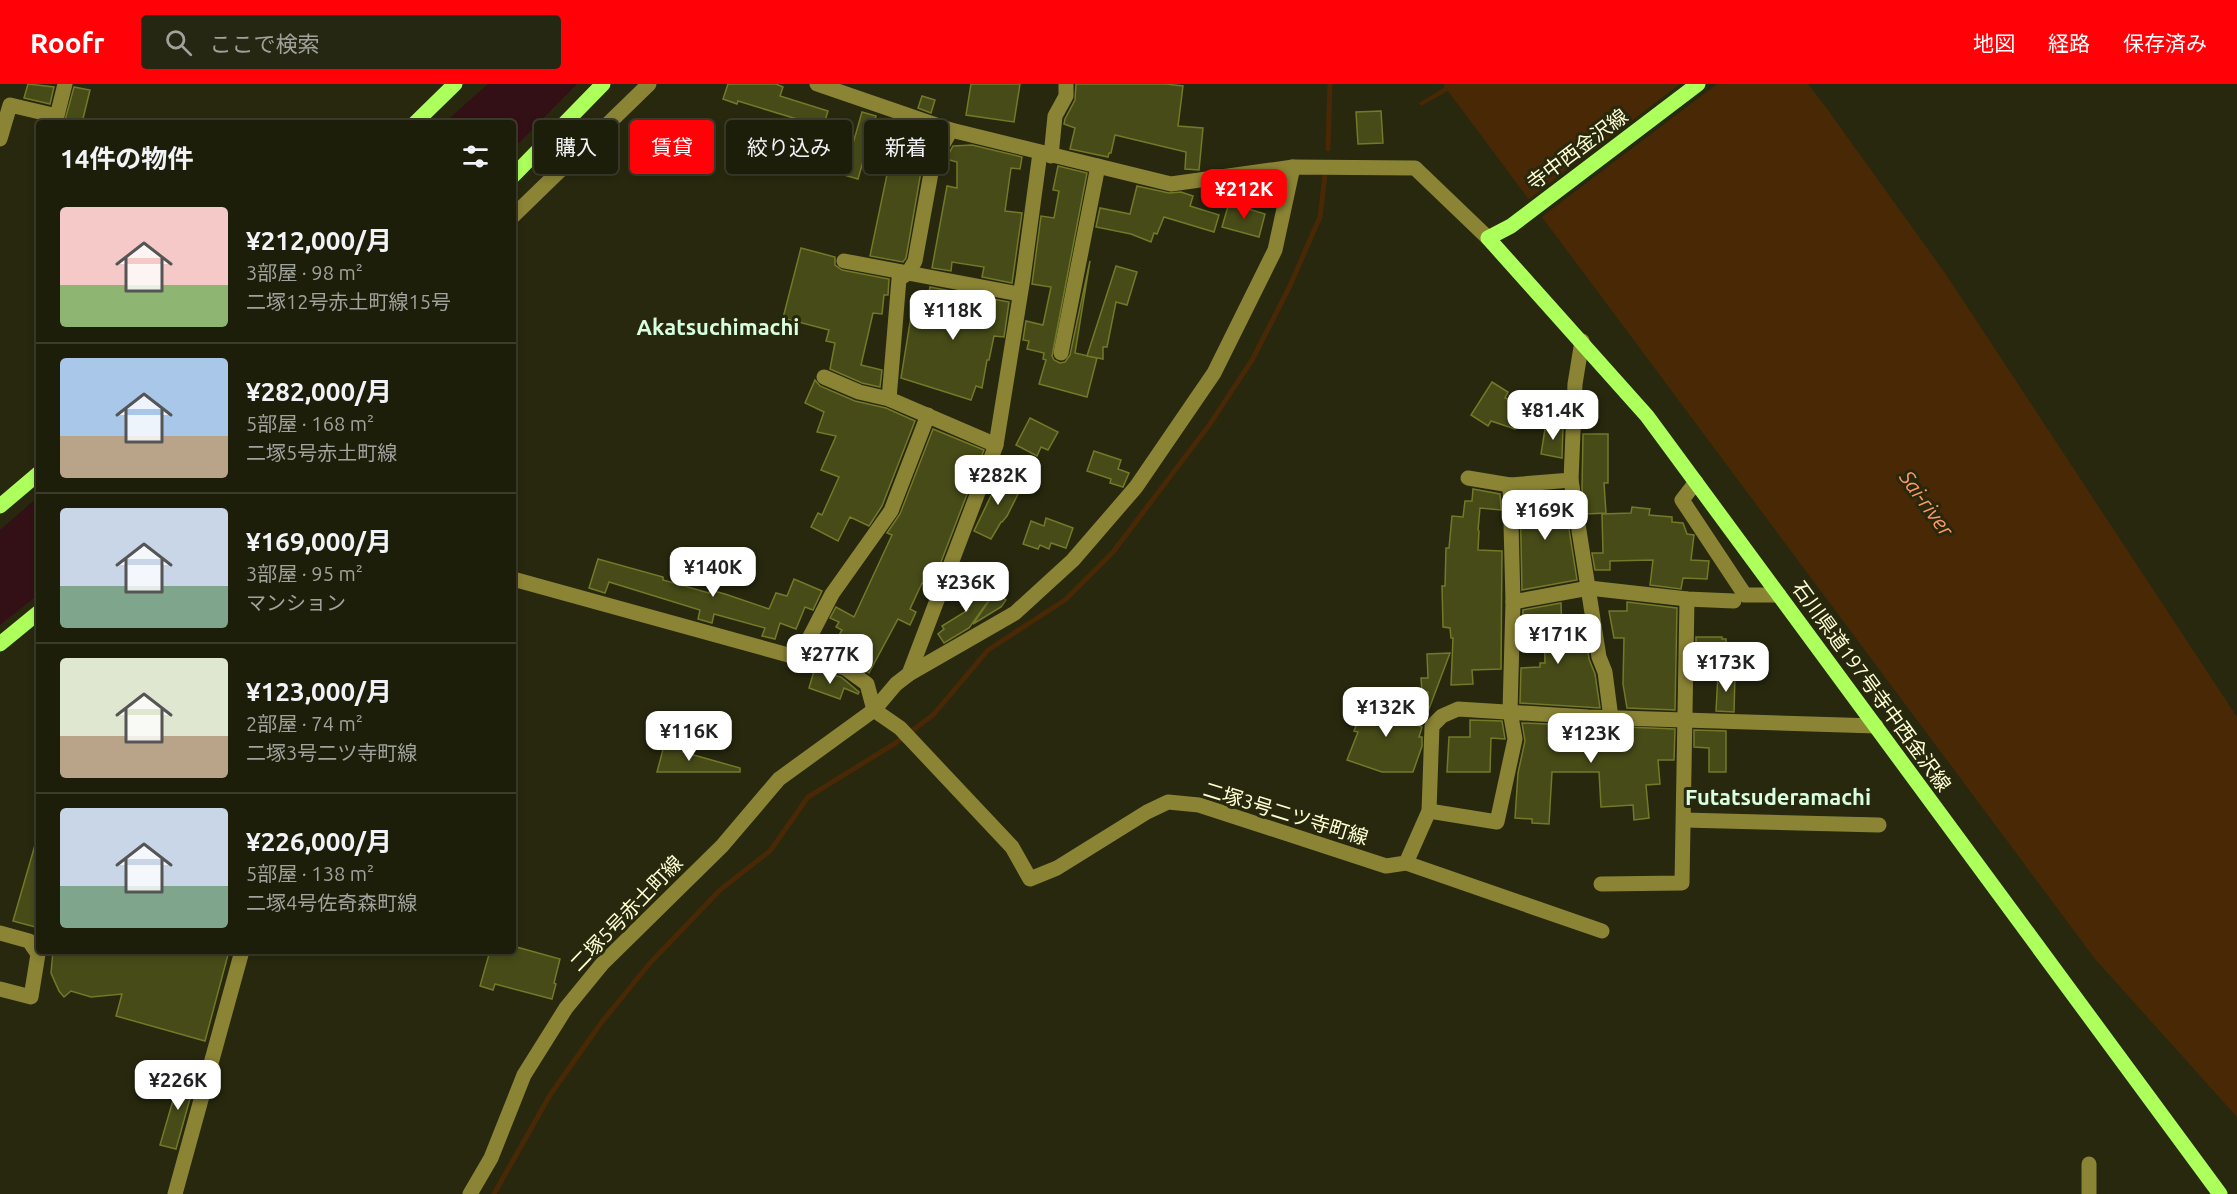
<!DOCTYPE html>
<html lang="ja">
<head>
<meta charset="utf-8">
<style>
  body { margin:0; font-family:Ubuntu,"Noto Sans JP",sans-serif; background:#252713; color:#f1f3f6; height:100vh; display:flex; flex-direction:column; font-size:22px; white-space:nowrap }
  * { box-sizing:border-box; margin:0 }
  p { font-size:20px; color:#a0a29c }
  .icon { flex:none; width:33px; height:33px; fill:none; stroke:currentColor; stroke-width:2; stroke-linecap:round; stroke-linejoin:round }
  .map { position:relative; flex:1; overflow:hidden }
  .drawer { position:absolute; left:36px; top:36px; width:480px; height:834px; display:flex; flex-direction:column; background:#1d1e0a; border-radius:6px; box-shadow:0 3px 9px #0003,0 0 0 2px #3b3c2b }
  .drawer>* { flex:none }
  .banner { position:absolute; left:534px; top:36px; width:570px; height:54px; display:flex; gap:12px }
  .price { position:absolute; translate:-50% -51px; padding:0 14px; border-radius:12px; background:#fff; color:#222; font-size:20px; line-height:39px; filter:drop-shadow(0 2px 3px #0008) }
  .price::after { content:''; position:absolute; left:50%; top:36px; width:18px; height:14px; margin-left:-9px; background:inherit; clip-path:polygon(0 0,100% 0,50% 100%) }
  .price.selected { background:#ff0107; color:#fff }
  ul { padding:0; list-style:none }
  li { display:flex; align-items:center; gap:18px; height:150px; padding:0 24px }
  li+li { border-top:2px solid #3b3c2b }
  li span { display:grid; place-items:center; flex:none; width:168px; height:120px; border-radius:6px; color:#555 }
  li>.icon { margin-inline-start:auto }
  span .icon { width:72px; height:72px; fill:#fffc; stroke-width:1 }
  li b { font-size:26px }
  h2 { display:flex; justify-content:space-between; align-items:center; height:72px; padding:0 24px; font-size:26px }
  .pill { padding:0 21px; border-radius:6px; background:#1d1e0a; box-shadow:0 3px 9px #0003,0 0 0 2px #3b3c2b; font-size:21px; line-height:54px }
  .pill.selected { background:#ff0107; color:#fff }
  header { display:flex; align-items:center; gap:36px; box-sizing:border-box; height:84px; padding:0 30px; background:#ff0107; color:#fff }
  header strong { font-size:28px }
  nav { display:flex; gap:33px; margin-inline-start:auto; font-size:21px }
  .search { width:420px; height:54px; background:#252713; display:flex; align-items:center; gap:15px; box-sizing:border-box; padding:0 21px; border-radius:6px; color:#a0a29c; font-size:22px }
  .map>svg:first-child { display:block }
  .green { fill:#331015 }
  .water { fill:#492806 }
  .pier { fill:#27280d }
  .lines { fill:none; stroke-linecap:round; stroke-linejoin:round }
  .stream { stroke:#492806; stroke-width:5 }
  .building { fill:#474b18; stroke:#737928; stroke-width:1.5 }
  .minor { stroke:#8b8435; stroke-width:15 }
  .major { stroke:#adff5c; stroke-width:15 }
  .labels { text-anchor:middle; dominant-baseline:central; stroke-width:6; stroke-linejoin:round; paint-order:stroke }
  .street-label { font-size:20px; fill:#ffffd5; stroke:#27280d }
  .water-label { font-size:21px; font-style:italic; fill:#ff9863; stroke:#27280d }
  .quarter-label { font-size:22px; font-weight:bold; fill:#d7ffe0; stroke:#27280d }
</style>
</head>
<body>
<header>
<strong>Roofr</strong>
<div class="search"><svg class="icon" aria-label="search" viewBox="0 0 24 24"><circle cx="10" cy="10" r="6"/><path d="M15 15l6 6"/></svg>ここで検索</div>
<nav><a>地図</a><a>経路</a><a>保存済み</a></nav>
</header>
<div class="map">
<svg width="2237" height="1110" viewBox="0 0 2237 1110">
  <rect width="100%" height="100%" fill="#27280d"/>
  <g class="green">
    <path d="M488,0H577L513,65V39H444Z"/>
    <path d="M39,412V510L0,541V446Z"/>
  </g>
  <path class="water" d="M1443,0H1808L1825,22L1945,189L2237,633V1033L2095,875L2066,836L1448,7L1421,22L1419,19L1445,3Z"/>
  <path class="pier" d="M1680,0H1717L1539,135L1526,117Z"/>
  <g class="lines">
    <g class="stream">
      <path d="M1328,65L1330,0"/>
      <path d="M494,1110L550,1011L601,939L650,879L721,805L770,767L808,713L894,660L933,631L988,566L1065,516L1113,468L1210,340L1252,276L1288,206L1320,133L1325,91"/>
    </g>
  </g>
  <g class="building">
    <path d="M28,0L54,3L50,20L24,14Z"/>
    <path d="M728,0H776L783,3L780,12L828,27L823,43L738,17L737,20L723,15Z"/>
    <path d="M971,0H1020L1014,38L966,31Z"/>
    <path d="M1076,0H1166L1183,2L1178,42L1203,44L1199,86L1185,85L1186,68L1115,51L1111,69H1109L1108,73L1070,65L1075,44L1064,40L1065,35L1075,16Z"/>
    <path d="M74,3L90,6L82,39L65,36Z"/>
    <path d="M922,12L935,16L931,29L918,24Z"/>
    <path d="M1381,27L1383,59L1358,60L1356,28Z"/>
    <path d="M862,28L876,32L858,95L827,86L833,65L850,70Z"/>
    <path d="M898,38L937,51L923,76L906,174L903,178L870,172Z"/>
    <path d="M972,61L1022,73L1020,85L1011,84L1005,127L1022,129L1012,199L982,193L984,183L952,178L951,187L932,184L947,102L957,104V78L946,75L953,62Z"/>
    <path d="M1058,82L1087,89L1052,272L1054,276L1060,279L1065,278L1070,271L1090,177L1075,269L1097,274L1087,313L1039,300L1046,276L1043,275L1044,269L1027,265L1029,257L1023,256L1026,237L1043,241L1051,203L1032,200L1041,132L1054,134L1059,107L1053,106Z"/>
    <path d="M1137,102L1169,109L1181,108L1193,112L1190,122L1219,131L1214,148L1164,133L1157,150L1154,149L1151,158L1131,150L1096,143L1100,124L1130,130Z"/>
    <path d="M1229,119L1265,130L1259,153L1222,143Z"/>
    <path d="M801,164L835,173V181L842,186L889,195L888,211H884L882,230L873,229L861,281L882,286L880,303L862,299L830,285L835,259L826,257L829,246L783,234Z"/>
    <path d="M1116,182L1137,188L1127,221L1116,218L1107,263H1103V275L1087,272Z"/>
    <path d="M930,203L1009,218L1004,253L994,252L989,276H987L982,304L976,302L971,316L901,294L912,226L925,228Z"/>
    <path d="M815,296L820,302L855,317L886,324L915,337L882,422L869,442L850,433L838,457L811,443L818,429L822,431L839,393L821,386L836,352L817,348L824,328L805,319Z"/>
    <path d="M1492,298L1508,308L1505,314L1527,321L1521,341L1517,340L1515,345L1491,337L1488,342L1471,331Z"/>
    <path d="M1030,334L1058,348L1048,366L1041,363L1037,372L1016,361Z"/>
    <path d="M1546,339L1563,342L1562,374L1541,370Z"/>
    <path d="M933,345L984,366L931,504L922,499L910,525L916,528L910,541L898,535L869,589L852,577L858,567L836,556L842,546L836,543L839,538L830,534L836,523L854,533L892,451L887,449L900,430Z"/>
    <path d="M1583,350H1608V399H1604L1606,429L1586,430L1582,405Z"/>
    <path d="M1094,367L1121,376L1118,385L1129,389L1123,403L1110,399L1111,395L1087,387Z"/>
    <path d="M1001,391L1023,400L1007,432L1002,438H1001L991,455L974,447Z"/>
    <path d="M1473,405L1500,410L1501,426L1480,424L1478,446L1479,447L1478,466L1502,467L1501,585L1472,586L1473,600L1451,601L1453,554H1451L1450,544L1443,543L1442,502H1445L1446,464H1449L1452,432L1463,433L1465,417H1472Z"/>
    <path d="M1555,407H1563L1577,496L1522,506L1520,410Z"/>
    <path d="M1632,423L1650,425L1649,431L1672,433V438L1683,439L1687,450L1694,451L1691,476L1709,477L1707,495L1683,494L1681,505L1650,501L1653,476L1610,477V486H1595L1592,469H1603L1602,430L1631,429Z"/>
    <path d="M1046,434L1073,444L1066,464L1051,459L1049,465L1040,461L1038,465L1023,460L1031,437L1044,442Z"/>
    <path d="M598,475L663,493V496L709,509L710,506L725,510L769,525L776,509L787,512L794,495L822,507L813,526L805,523L796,545L780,539L775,555L762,552L765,544L714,530L712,539L698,535L700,526L609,498L605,509L589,504Z"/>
    <path d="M973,499L992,512L969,544L944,559L938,550L944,545L942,542L968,526L962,521L963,519L961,517Z"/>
    <path d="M995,508L1006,516L1001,523L973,540Z"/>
    <path d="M1627,518L1677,524L1675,626L1627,624L1623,600L1624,554H1614L1609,527H1627Z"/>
    <path d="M1561,519L1562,553L1586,551L1589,575L1595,590L1600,624L1520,619L1521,584L1540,583V579H1545L1544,546L1522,547L1523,526Z"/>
    <path d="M1696,553H1722V555H1726V574H1696Z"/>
    <path d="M1450,569L1429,625L1428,624V608H1422L1421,594H1428L1427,570Z"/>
    <path d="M814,587L841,593L859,608L858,610L844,604L840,615L809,604Z"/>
    <path d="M1718,590L1735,591L1734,628L1716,627Z"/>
    <path d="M1369,609L1401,618L1397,633L1422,643L1419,653H1422V662L1413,688H1382L1347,676L1358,648L1354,647Z"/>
    <path d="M1470,636L1502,637L1505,655L1491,654L1490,688H1447L1449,653H1470Z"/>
    <path d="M1522,639L1675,645L1674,676H1658L1660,700L1646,701L1649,734L1634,736L1633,721L1601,723L1599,688H1552L1549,740L1532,739V735L1515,734L1518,689L1525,657Z"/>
    <path d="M1694,646L1726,647V688H1709V664L1694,663Z"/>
    <path d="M665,658L685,663L683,668L740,684V688H657Z"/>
    <path d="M35,761H39V844L13,837Z"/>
    <path d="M513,862L560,875L554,899L556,900L552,915L495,900L493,906L480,902L490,867H513Z"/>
    <path d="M53,867H229L205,957L116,932L122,910L91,913L71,907L64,913L59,907L51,889Z"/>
    <path d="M181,989L196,993L176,1065L160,1061Z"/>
  </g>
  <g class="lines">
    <g class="minor">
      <path d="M817,0L951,46L1171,100L1293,83L1415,84L1488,154"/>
      <path d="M0,55L10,21L57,32L65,0"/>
      <path d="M1051,72L1055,32L1066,12V0"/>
      <path d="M513,132L649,0"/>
      <path d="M844,177L1019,210"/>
      <path d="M1061,269L1098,82"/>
      <path d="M824,293L859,308L889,315L996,361"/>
      <path d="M889,315L899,195L908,189L915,177L933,78L951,46"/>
      <path d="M1468,394L1510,401"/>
      <path d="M1571,396L1599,573L1605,588L1611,634"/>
      <path d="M1696,398L1682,416L1745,511H1779"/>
      <path d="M513,495L799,574L845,584L867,600L874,626L900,644L1012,763L1030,795L1057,784L1147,728L1168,718L1199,721L1386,782L1406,779L1429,727L1432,642L1442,632L1458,625L1588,633L1876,642"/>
      <path d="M1513,518L1589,504L1687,515L1734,517"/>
      <path d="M799,574L832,510L891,427L928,331"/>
      <path d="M909,590L996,361L1023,194L1040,69"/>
      <path d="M1429,727L1497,738L1515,655L1510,627L1513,518L1510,401L1571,396L1575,300L1582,257"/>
      <path d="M1684,736L1879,741"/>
      <path d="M1406,779L1602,847"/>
      <path d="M1601,800L1682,799L1687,515"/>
      <path d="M0,849L29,857L38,870L31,913L0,905"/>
      <path d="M2089,1080V1110"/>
      <path d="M175,1110L242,867"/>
      <path d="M470,1110L491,1074L524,991L566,924L602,880L722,762L779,695L874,626L896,600L909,590L1015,529L1073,476L1136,403L1214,289L1275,166L1293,83"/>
    </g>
    <g class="major">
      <path d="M1698,0L1511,142L1488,154L1647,332L2220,1110"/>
      <path d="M415,39L455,0"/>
      <path d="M513,92L603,0"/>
      <path d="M0,422L39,389"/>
      <path d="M0,560L39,528"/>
    </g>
  </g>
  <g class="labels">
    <g class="street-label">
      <text transform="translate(1577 65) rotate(-37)">寺中西金沢線</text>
      <text transform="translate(1872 602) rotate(54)">石川県道197号寺中西金沢線</text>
      <text transform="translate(1286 729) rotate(17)">二塚3号二ツ寺町線</text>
      <text transform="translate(626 829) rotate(-46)">二塚5号赤土町線</text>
    </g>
    <g class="water-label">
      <text transform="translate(1927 419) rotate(54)">Sai-river</text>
    </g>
    <g class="quarter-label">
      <text x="718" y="242">Akatsuchimachi</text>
      <text x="1778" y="712">Futatsuderamachi</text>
    </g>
  </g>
</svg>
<b class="price selected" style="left:1244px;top:136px">¥212K</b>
<b class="price" style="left:953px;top:257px">¥118K</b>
<b class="price" style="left:1553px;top:357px">¥81.4K</b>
<b class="price" style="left:998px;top:422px">¥282K</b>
<b class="price" style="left:1545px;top:457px">¥169K</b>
<b class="price" style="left:713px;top:514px">¥140K</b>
<b class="price" style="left:966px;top:529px">¥236K</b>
<b class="price" style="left:1558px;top:581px">¥171K</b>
<b class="price" style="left:830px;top:601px">¥277K</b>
<b class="price" style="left:1726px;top:609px">¥173K</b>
<b class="price" style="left:1386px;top:654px">¥132K</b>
<b class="price" style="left:689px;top:678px">¥116K</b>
<b class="price" style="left:1591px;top:680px">¥123K</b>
<b class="price" style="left:178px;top:1027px">¥226K</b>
<div class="banner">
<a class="pill">購入</a>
<a class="pill selected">賃貸</a>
<a class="pill">絞り込み</a>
<a class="pill">新着</a>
</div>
<section class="drawer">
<h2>14件の物件<svg class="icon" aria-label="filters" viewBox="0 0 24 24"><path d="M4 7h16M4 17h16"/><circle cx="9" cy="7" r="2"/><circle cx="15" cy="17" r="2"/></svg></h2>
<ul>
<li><span style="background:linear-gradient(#f6c9c9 65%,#8fb573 0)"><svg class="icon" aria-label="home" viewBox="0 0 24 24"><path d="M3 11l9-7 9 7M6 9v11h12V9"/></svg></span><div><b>¥212,000/月</b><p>3部屋 · 98 m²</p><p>二塚12号赤土町線15号</p></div></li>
<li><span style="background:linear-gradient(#a9c7e8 65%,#b9a48a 0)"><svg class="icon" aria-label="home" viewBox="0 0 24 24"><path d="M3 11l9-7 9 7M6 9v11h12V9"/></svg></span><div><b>¥282,000/月</b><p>5部屋 · 168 m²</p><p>二塚5号赤土町線</p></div></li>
<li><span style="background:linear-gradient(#c9d6e8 65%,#7fa58c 0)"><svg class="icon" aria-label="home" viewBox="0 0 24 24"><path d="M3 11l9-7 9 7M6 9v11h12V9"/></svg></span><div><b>¥169,000/月</b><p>3部屋 · 95 m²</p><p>マンション</p></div></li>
<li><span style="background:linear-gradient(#dfe7d0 65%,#b9a48a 0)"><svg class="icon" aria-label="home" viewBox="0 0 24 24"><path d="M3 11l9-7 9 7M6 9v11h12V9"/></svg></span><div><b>¥123,000/月</b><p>2部屋 · 74 m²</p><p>二塚3号二ツ寺町線</p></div></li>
<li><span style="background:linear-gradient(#c9d6e8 65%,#7fa58c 0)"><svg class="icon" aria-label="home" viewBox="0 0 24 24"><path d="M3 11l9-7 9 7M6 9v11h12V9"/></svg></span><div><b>¥226,000/月</b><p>5部屋 · 138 m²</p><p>二塚4号佐奇森町線</p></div></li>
</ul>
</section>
</div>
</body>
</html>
